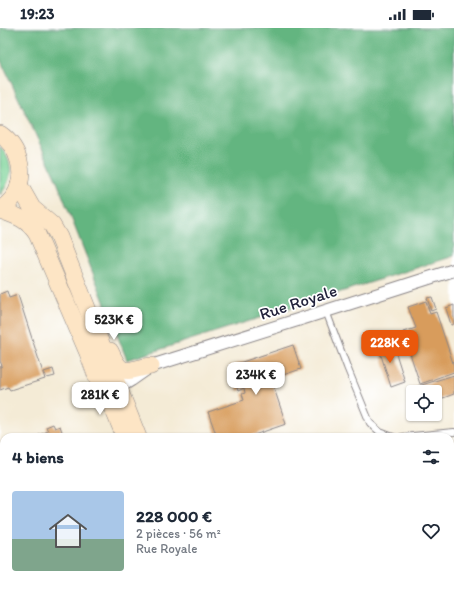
<!DOCTYPE html>
<html lang="fr">
<head>
<meta charset="utf-8">
<style>
  body { margin:0; font-family:Itim,sans-serif; background:#f6f6f7; color:#1f2937; height:100vh; display:flex; flex-direction:column; font-size:15px; white-space:nowrap }
  * { box-sizing:border-box; margin:0 }
  p { font-size:13px; color:#747a83 }
  .icon { flex:none; width:22px; height:22px; fill:none; stroke:currentColor; stroke-width:2; stroke-linecap:round; stroke-linejoin:round }
  .map { position:relative; flex:1; overflow:hidden }
  .details { position:absolute; left:0px; top:405px; width:454px; height:156px; display:flex; flex-direction:column; background:#fff; border-radius:12px 12px 0 0; box-shadow:0 1px 3px #0004 }
  .details>* { flex:none }
  .fabs { position:absolute; left:406px; top:357px; display:grid; gap:8px }
  .fabs a { display:grid; place-items:center; width:36px; height:36px; border-radius:4px; background:#fff; box-shadow:0 1px 3px #0004; font-size:20px }
  .price { position:absolute; translate:-50% -34px; padding:0 9px; border-radius:8px; background:#fff; color:#222; font-size:13px; line-height:26px; filter:drop-shadow(0 1px 2px #0008) }
  .price::after { content:''; position:absolute; left:50%; top:24px; width:12px; height:9px; margin-left:-6px; background:inherit; clip-path:polygon(0 0,100% 0,50% 100%) }
  .price.current { background:#ea580c; color:#fff }
  ul { padding:0; list-style:none }
  li { display:flex; align-items:center; gap:12px; height:100px; padding:0 12px }
  li span { display:grid; place-items:center; flex:none; width:112px; height:80px; border-radius:4px; color:#555 }
  li>.icon { margin-inline-start:auto }
  span .icon { width:48px; height:48px; fill:#fffc; stroke-width:1 }
  li b { font-size:17px }
  h2 { display:flex; justify-content:space-between; align-items:center; height:48px; padding:0 12px; font-size:17px }
  .status { display:flex; justify-content:space-between; align-items:center; height:28px; padding:0 20px; background:#fff; direction:ltr }
  .status svg { height:11px; fill:currentColor }
  .map>svg:first-child { display:block }
  .green { fill:#7bd398; stroke:#4e7a6a }
  .forest { fill:#64b580; stroke:#436c5e }
  .building { fill:#d89c5c }
  .lines { fill:none; stroke-linecap:round; stroke-linejoin:round }
  .service-casing { stroke:#8b8688; stroke-width:8 }
  .minor-casing { stroke:#8b8688; stroke-width:14 }
  .secondary-casing { stroke:#8b8688; stroke-width:18 }
  .service { stroke:#fff; stroke-width:6 }
  .minor { stroke:#fff; stroke-width:12 }
  .secondary { stroke:#fde5c5; stroke-width:17 }
  .labels { text-anchor:middle; dominant-baseline:central; stroke-width:3.5; stroke-linejoin:round; paint-order:stroke }
  .street-label { font-size:17px; fill:#22223b; stroke:#fff }
</style>
</head>
<body>
<div class="status"><b>19:23</b><svg viewBox="0 0 49 12"><path d="M0 12V9h3v3zM5 12V6h3v6zM10 12V3h3v9zM15 12V0h3v12zM26 1h20v11H26zM47 4h2v5h-2z"/></svg></div>
<div class="map">
<svg width="454" height="561" viewBox="0 0 454 561">
  <rect width="100%" height="100%" fill="#fff"/>
  <filter id="ink" filterUnits="userSpaceOnUse"><feTurbulence type="fractalNoise" baseFrequency=".025" numOctaves="2"/><feDisplacementMap in="SourceGraphic" scale="8" xChannelSelector="R" yChannelSelector="G"/><feConvolveMatrix kernelMatrix="1 2 1 2 8 2 1 2 1" color-interpolation-filters="sRGB"/></filter>
  <filter id="wash" filterUnits="userSpaceOnUse"><feTurbulence type="fractalNoise" baseFrequency=".012" numOctaves="4" result="noise"/><feDisplacementMap in="SourceGraphic" scale="16" xChannelSelector="R" yChannelSelector="G"/><feGaussianBlur stdDeviation="0.9" result="paint"/><feColorMatrix in="noise" values="0 0 0 0 0 0 0 0 0 0 0 0 0 0 0 0 0 1.4 0 .05"/><feComposite in="paint" operator="in"/></filter>
  <g filter="url(#wash)">
    <rect width="100%" height="100%" fill="#f4ebd6"/>
    <path class="green" d="M0,118C14,136 14,149 0,167Z"/>
    <path class="forest" d="M0,0H454V228L127,332L54,146L0,31Z"/>
    <g id="blocks">
      <g class="building">
        <path d="M7,263L9,270L18,267L45,351L10,362L8,359L0,362V339L2,338L0,333V266Z"/>
        <path d="M432,269L436,281L431,283L427,270Z"/>
        <path d="M426,273L430,286L436,284L454,338V344L420,356L403,304L416,300L408,279Z"/>
        <path d="M454,277V296L451,297L446,280Z"/>
        <path d="M386,316L388,321L394,319L405,354L391,359L380,324L370,327L368,322Z"/>
        <path d="M293,317L301,341L271,351L286,396L248,409H217L208,384L244,372L242,366L245,365L244,360L238,363L230,338Z"/>
        <path d="M53,341L55,348L47,350L44,344Z"/>
        <path d="M454,347V366L435,373V364H413V374L411,375L408,366L411,365L409,361Z"/>
        <path d="M53,396L55,400L60,398L64,409H40L39,407L48,403L46,399Z"/>
        <path d="M0,433H4V455L0,454Z"/>
        <path d="M452,441L454,446V476L450,477V442Z"/>
        <path d="M4,490V515L2,510L0,511V492Z"/>
        <path d="M4,548V557H16L7,561H0V550Z"/>
        <path d="M121,557H143L142,561H120Z"/>
        <path d="M247,557H270L260,561H249Z"/>
        <path d="M312,557H358L359,561H303Z"/>
      </g>
    </g>
  </g>
  <g filter="url(#ink)">
    <use href="#blocks" fill-opacity="0" stroke="#8b8688" stroke-width="1"/>
    <g class="lines">
      <g class="service-casing">
        <g id="service">
          <path d="M326,283L347,339L370,395L380,404L393,409"/>
          <path d="M402,409L454,404"/>
          <path d="M22,561L31,557"/>
        </g>
      </g>
      <g class="minor-casing">
        <path id="minor" d="M118,360L131,352L151,338L307,289L454,242"/>
      </g>
      <g class="secondary-casing">
        <g id="secondary">
          <path d="M0,106C19,119 27,146 15,167C11,173 6,178 0,182"/>
          <path d="M19,157L32,180L52,197L59,209L138,409"/>
          <path d="M0,182C17,188 27,191 37,206L88,325L99,355L115,385L125,409"/>
          <path d="M110,323C123,352 126,341 151,338"/>
          <path d="M194,557L196,561"/>
        </g>
      </g>
      <use href="#service" class="service"/>
      <use href="#minor" class="minor"/>
      <use href="#secondary" class="secondary"/>
    </g>
  </g>
  <g class="labels">
    <g class="street-label">
      <text transform="translate(298 274) rotate(-18)">Rue Royale</text>
    </g>
  </g>
</svg>
<div class="fabs">
<a><svg class="icon" aria-label="locate" viewBox="0 0 24 24"><circle cx="12" cy="12" r="6"/><path d="M12 2v4M12 18v4M2 12h4M18 12h4"/></svg></a>
</div>
<b class="price" style="left:114px;top:313px">523K €</b>
<b class="price current" style="left:390px;top:336px">228K €</b>
<b class="price" style="left:256px;top:368px">234K €</b>
<b class="price" style="left:100px;top:388px">281K €</b>
<section class="details">
<h2>4 biens<svg class="icon" aria-label="filters" viewBox="0 0 24 24"><path d="M4 7h16M4 17h16"/><circle cx="9" cy="7" r="2"/><circle cx="15" cy="17" r="2"/></svg></h2>
<ul>
<li><span style="background:linear-gradient(#a9c7e8 60%,#7fa58c 0)"><svg class="icon" aria-label="home" viewBox="0 0 24 24"><path d="M3 11l9-7 9 7M6 9v11h12V9"/></svg></span><div><b>228 000 €</b><p>2 pièces · 56 m²</p><p>Rue Royale</p></div><svg class="icon" aria-label="heart" viewBox="0 0 24 24"><path d="M12 20l-8-8c-3-5 5-10 8-4 3-6 11-1 8 4z"/></svg></li>
</ul>
</section>
</div>
</body>
</html>
